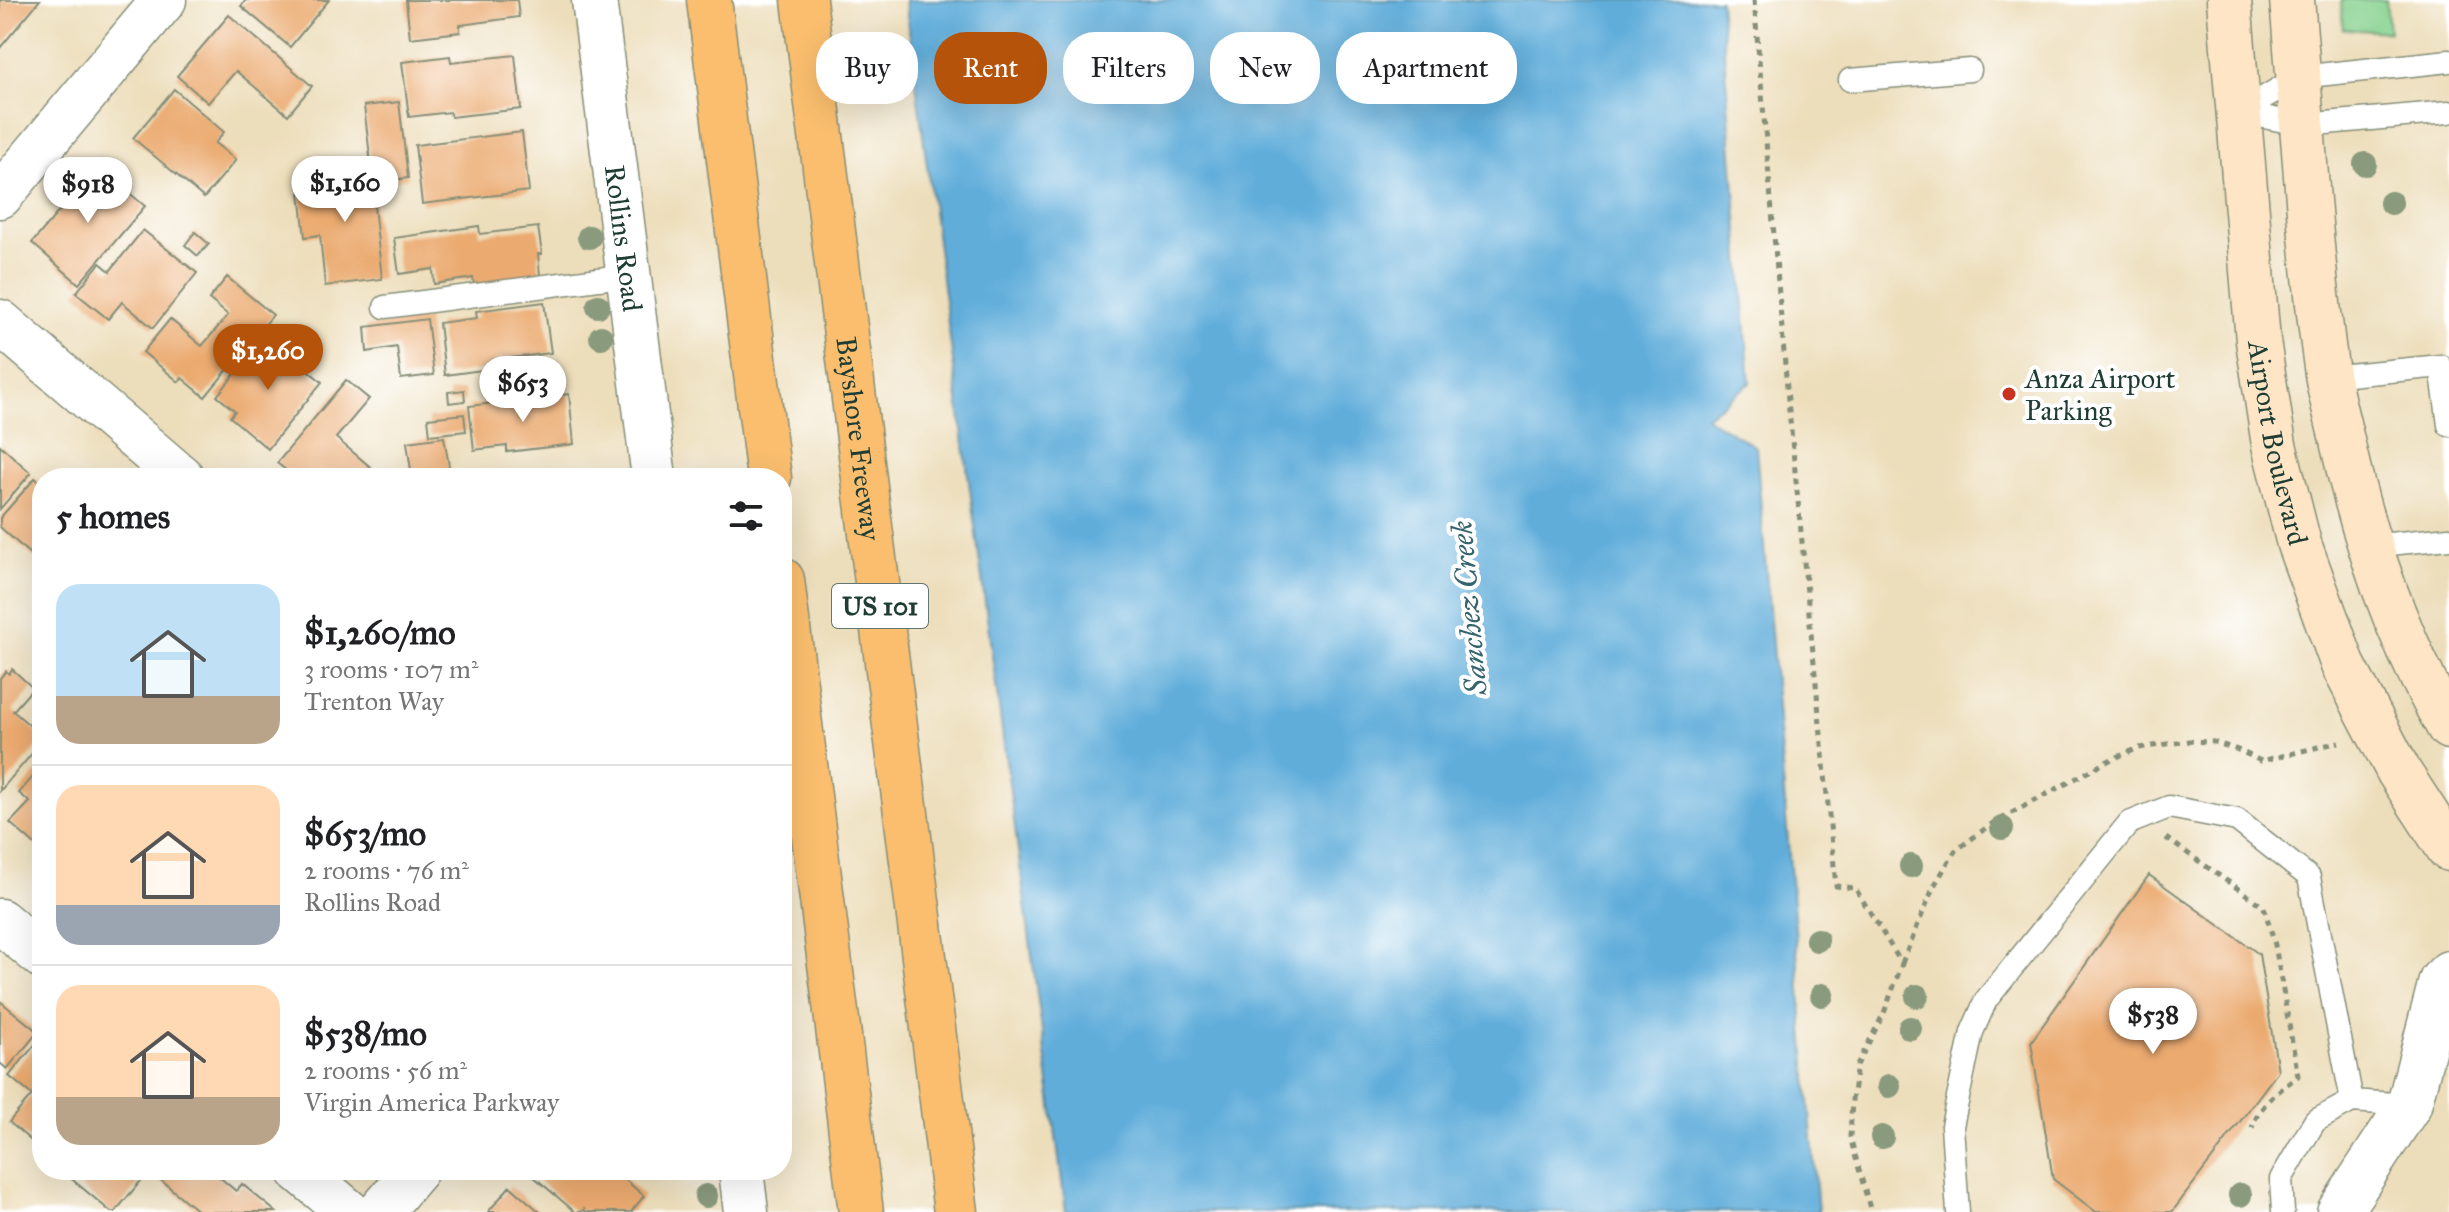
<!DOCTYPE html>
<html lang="en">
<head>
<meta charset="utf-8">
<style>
  body { margin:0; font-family:"IM FELL Great Primer",serif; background:#f6f6f6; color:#202124; height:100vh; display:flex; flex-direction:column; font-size:30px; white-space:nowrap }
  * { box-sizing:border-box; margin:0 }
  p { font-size:26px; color:#757577 }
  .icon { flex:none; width:44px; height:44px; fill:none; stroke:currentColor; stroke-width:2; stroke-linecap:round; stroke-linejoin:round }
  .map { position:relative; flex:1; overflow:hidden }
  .panel { position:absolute; left:32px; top:468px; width:760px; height:712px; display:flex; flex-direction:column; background:#fff; border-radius:32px; box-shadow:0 8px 32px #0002 }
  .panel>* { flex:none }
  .banner { position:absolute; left:816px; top:32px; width:760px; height:72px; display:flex; gap:16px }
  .price { position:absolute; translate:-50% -68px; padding:0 18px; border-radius:28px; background:#fff; color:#222; font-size:26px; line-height:52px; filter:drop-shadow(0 2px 4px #0008) }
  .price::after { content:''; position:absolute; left:50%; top:48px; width:24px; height:18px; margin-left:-12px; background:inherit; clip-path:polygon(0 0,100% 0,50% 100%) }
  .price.on { background:#b45309; color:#fff }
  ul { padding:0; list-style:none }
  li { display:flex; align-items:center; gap:24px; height:200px; padding:0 24px }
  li+li { border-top:2px solid #e0e0e0 }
  li span { display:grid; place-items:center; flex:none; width:224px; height:160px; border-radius:24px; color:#555 }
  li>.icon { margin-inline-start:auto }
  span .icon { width:96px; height:96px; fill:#fffc; stroke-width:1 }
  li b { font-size:34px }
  h2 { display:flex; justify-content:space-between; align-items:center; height:96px; padding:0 24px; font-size:34px }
  .pill { padding:0 28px; border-radius:32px; background:#fff; box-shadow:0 8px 32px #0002; font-size:28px; line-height:72px }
  .pill.on { background:#b45309; color:#fff }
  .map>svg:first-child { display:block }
  .green { fill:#87d28f; stroke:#538862; stroke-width:2 }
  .water { fill:#60adda; stroke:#407587; stroke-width:2 }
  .building { fill:#ebaa6f }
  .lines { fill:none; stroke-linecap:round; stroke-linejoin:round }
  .service-casing { stroke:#868e78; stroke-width:25 }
  .minor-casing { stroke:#868e78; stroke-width:47 }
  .tertiary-casing { stroke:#868e78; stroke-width:47 }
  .secondary-casing { stroke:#868e78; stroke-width:47 }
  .motorway-casing { stroke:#868e78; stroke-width:47 }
  .path { stroke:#868e78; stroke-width:5; stroke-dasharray:6 6; stroke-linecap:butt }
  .service { stroke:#fff; stroke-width:22 }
  .minor { stroke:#fff; stroke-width:44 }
  .tertiary { stroke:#fff; stroke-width:44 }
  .secondary { stroke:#fde5c5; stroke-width:44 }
  .motorway { stroke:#fabe6e; stroke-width:44 }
  .tree { fill:#8a9a7d }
  .poi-dot { fill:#c8321e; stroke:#fff; stroke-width:3 }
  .labels { text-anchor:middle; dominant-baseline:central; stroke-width:8; stroke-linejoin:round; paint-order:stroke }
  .shield { fill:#fff; stroke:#627771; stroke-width:2 }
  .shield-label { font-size:26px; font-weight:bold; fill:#1f3d34 }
  .street-label { font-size:28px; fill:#1f3d34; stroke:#fff }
  .poi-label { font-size:28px; fill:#1f3d34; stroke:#fff; text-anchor:start }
  .water-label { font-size:30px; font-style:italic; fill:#36646e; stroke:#fff }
</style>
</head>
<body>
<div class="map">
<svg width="2449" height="1212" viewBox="0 0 2449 1212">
  <rect width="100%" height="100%" fill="#fff"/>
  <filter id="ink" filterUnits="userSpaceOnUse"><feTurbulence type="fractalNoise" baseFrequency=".0125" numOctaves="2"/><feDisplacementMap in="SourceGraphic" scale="16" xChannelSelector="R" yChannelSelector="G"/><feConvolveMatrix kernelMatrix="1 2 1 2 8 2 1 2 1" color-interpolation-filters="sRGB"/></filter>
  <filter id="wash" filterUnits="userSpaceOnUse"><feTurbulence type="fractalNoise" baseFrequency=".006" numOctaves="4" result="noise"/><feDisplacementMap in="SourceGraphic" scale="32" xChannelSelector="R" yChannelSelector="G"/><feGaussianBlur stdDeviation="1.8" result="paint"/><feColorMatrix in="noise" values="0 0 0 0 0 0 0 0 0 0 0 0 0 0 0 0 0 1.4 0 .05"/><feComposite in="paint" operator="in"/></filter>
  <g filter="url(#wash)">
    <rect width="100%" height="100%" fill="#eddebb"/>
    <path class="green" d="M2341,0H2386L2389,32L2343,29Z"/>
    <path class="water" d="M905,0H1720L1750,383L1706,417L1756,447L1818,1212H1066Z"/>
    <g id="blocks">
      <g class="building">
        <path d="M0,0H40L0,48Z"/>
        <path d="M246,0H329L290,47L241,6Z"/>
        <path d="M406,0H517L519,17L460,25V32L410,38Z"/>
        <path d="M229,15L312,86L288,115L236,71L208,103L177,76Z"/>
        <path d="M515,55L521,109L451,117L450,112L409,117L402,62L450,56L451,62Z"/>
        <path d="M174,89L224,132L215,143L236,160L204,198L133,138Z"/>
        <path d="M399,102L408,178L373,182L364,106Z"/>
        <path d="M522,132L529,191L422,204L415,145Z"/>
        <path d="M369,160L382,279L325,286L320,235L305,237L300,193L327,189L324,166Z"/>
        <path d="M97,166L145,206L79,284L32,243Z"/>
        <path d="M479,226L480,234L538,227L542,254H538L540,276L474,286L473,278L434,284L433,269L399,274L394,238Z"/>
        <path d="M143,230L197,273L153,328L122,302L108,319L76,293L100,263L110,271Z"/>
        <path d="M195,232L209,244L198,256L185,245Z"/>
        <path d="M227,277L273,315L205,397L182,378L179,382L143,352L170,319L202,346L228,315L209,299Z"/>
        <path d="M544,302L551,353L495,360L497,368L445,375L439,323L477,318L476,311Z"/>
        <path d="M427,319L434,375L401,379L397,347L367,352L365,327Z"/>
        <path d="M266,336L322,382L268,449L230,417L235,411L217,396Z"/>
        <path d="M346,380L369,399L336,438L374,470L372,473L378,478H296L277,463Z"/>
        <path d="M464,390L465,401L449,403L448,392Z"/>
        <path d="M569,394L574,444L507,452V446L474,450L469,406Z"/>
        <path d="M464,414L466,431L430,435L428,418Z"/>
        <path d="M444,437L451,478H412L407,442Z"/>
        <path d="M0,445L31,473L0,509Z"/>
        <path d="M578,470L579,478H527V476Z"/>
        <path d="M35,478L42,484V565L0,527V518Z"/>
        <path d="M12,669L33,688L13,711L42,736V742L0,791V678L6,671L9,674Z"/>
        <path d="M42,766V851L10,823L30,802L19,793Z"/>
        <path d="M2149,875L2259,954L2278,1071L2172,1212H2096L2053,1179L2031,1042Z"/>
        <path d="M0,1001L38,1032L7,1069L0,1063Z"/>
        <path d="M42,1036V1150L9,1122L32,1095L9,1076Z"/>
        <path d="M61,1170H150L115,1212H111Z"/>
        <path d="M163,1170H211L236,1191L242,1184L276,1212H199L157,1177Z"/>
        <path d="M526,1170H614L644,1196L631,1212H586L584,1209L581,1212H575Z"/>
        <path d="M510,1186L540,1212H488Z"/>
      </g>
    </g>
  </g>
  <g filter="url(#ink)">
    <use href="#blocks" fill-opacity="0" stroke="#868e78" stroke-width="2"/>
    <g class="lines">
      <g class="service-casing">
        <g id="service">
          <path d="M1850,80L1970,70"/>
          <path d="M2239,112L2299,77L2449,61"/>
          <path d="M2239,112L2304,125L2449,112"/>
          <path d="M385,307L629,275"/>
          <path d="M2328,377L2441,366L2449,425"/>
          <path d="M2369,546L2449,538"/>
          <path d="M1958,1212L1952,1126L1972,1032L1986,1000L2129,823L2169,807L2237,820L2309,877L2352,1101"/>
          <path d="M2283,1212L2281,1179L2315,1121L2352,1101L2409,1105"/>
        </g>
      </g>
      <g class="minor-casing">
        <g id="minor">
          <path d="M0,196L164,0"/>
          <path d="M0,322L182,478"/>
          <path d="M0,921L42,956"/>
          <path d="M299,1170L349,1212"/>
          <path d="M2339,1212L2409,1105L2441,981L2449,973"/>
        </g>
      </g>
      <g class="tertiary-casing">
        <g id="tertiary">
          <path id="s1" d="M594,0L654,478"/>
          <path d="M741,1170L746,1212"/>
          <path d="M380,1212L416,1170"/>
        </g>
      </g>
      <g class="secondary-casing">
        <g id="secondary">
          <path id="s2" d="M2229,0L2258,341L2274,445L2299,544L2343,665L2399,772L2449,849"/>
          <path d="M2292,0C2303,124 2309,250 2327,374C2331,398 2338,421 2343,445C2365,544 2397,639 2449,727"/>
        </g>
      </g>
      <g class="motorway-casing">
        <g id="motorway">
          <path d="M709,0L769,478"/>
          <path id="s3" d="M804,0L956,1212"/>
          <path d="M782,580L861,1212"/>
        </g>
      </g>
      <g class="path">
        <path d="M1754,0L1788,400L1836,886L1855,888L1902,964L1884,1013L1857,1065L1852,1100L1850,1137L1871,1212"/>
        <path d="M2166,838L2264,907L2275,945L2298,1076C2280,1090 2258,1106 2252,1128"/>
        <path d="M1902,963L1934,886L1955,851L1993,823L2110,760L2139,748L2189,741L2214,742L2238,750L2261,761L2339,742"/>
      </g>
      <use href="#service" class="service"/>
      <use href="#minor" class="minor"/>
      <use href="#tertiary" class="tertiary"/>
      <use href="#secondary" class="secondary"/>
      <use href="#motorway" class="motorway"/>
    </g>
    <g class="tree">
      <circle cx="2365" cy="164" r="12"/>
      <circle cx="2391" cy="203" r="12"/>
      <circle cx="589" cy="237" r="12"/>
      <circle cx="598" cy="306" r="12"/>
      <circle cx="601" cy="337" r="12"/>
      <circle cx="2002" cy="828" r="12"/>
      <circle cx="1911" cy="866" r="12"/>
      <circle cx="1817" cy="940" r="12"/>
      <circle cx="1822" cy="995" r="12"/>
      <circle cx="1917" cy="996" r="12"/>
      <circle cx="1910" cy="1028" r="12"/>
      <circle cx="1889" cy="1086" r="12"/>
      <circle cx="1882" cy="1137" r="12"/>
      <circle cx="2240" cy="1195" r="12"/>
      <circle cx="706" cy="1196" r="12"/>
    </g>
  </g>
  <circle class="poi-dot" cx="2009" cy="394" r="8"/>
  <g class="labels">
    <rect class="shield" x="832" y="584" width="96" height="44" rx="6"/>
    <g class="shield-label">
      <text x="880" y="606">US 101</text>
    </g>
    <g class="street-label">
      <text stroke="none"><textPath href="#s1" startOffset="240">Rollins Road</textPath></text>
      <text stroke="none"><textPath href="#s3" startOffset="442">Bayshore Freeway</textPath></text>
      <text stroke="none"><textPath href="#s2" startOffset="446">Airport Boulevard</textPath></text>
    </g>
    <g class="poi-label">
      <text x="2025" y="378">Anza Airport<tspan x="2025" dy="32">Parking</tspan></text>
    </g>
    <g class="water-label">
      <text transform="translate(1469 608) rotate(-95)">Sanchez Creek</text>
    </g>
  </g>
</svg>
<b class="price" style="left:345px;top:224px">$1,160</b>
<b class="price" style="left:88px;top:225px">$918</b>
<b class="price on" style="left:268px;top:392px">$1,260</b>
<b class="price" style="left:523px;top:424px">$653</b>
<b class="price" style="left:2153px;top:1056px">$538</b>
<div class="banner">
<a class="pill">Buy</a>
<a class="pill on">Rent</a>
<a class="pill">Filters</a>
<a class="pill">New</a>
<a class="pill">Apartment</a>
</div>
<section class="panel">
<h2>5 homes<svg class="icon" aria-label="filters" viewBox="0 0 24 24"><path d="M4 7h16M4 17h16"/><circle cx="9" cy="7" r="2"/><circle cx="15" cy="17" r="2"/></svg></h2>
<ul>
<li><span style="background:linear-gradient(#bfe0f5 70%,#b9a48a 0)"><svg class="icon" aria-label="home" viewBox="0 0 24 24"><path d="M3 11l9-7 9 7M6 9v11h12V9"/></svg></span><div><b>$1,260/mo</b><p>3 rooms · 107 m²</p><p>Trenton Way</p></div></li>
<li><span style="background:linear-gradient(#ffd9b3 75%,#9aa5b1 0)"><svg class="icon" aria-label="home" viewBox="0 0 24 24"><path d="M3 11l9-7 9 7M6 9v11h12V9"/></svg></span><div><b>$653/mo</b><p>2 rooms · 76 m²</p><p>Rollins Road</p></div></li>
<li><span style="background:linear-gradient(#ffd9b3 70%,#b9a48a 0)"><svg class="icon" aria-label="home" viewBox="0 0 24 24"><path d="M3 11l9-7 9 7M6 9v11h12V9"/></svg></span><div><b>$538/mo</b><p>2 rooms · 56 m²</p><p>Virgin America Parkway</p></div></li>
</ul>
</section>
</div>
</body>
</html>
